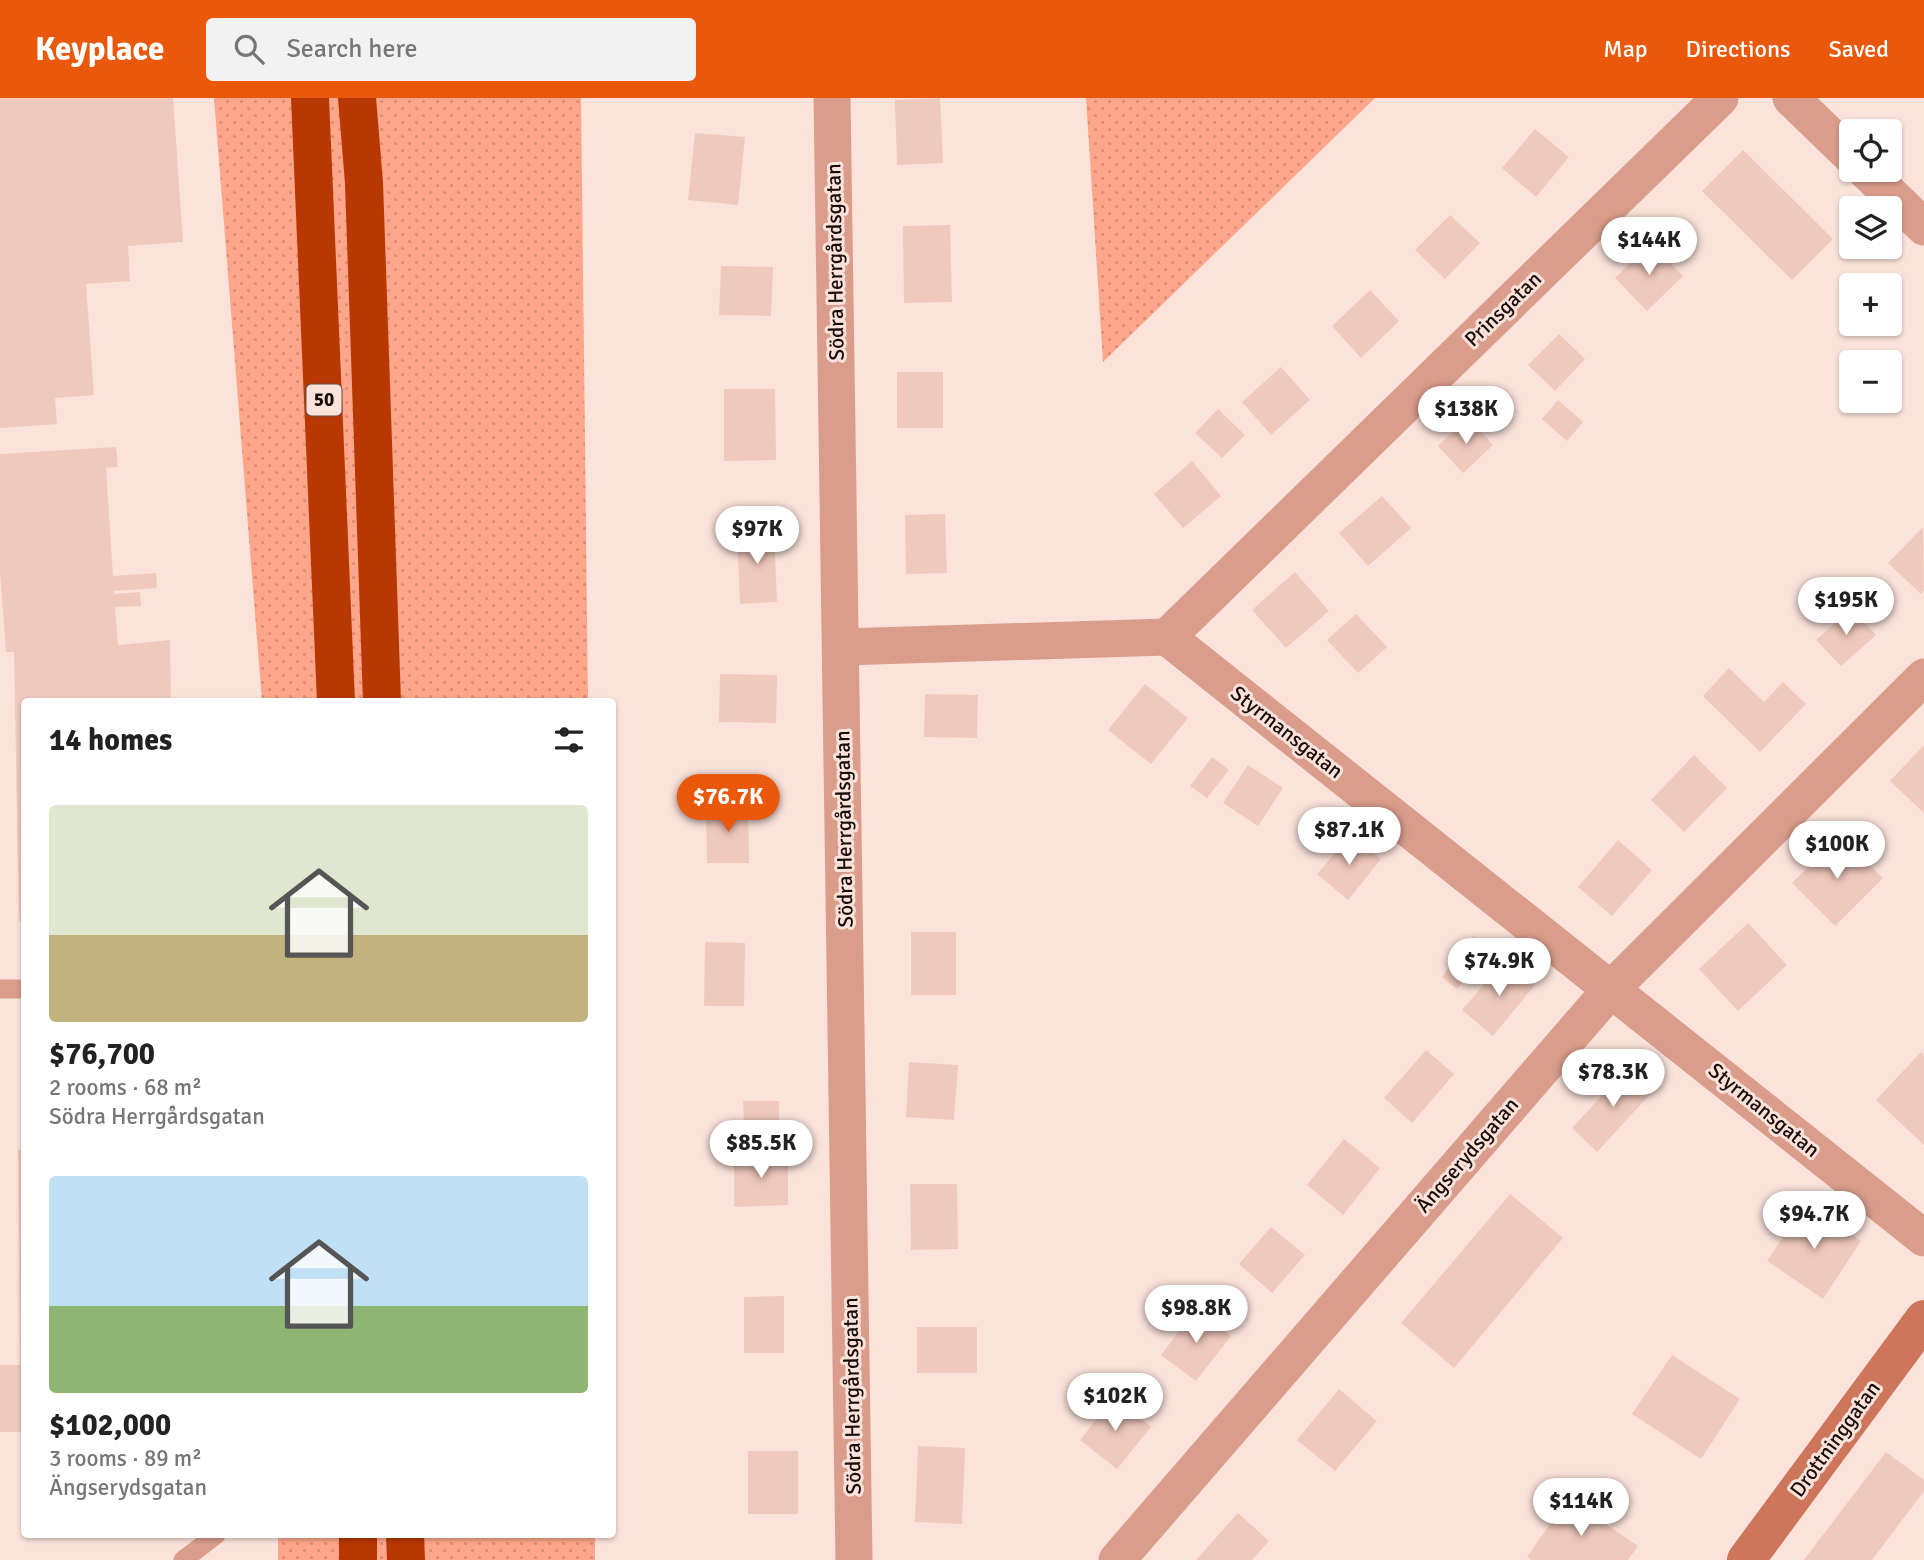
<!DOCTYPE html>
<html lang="en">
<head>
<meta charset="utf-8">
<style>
  body { margin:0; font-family:Signika,sans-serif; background:#f2f2f2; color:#222; height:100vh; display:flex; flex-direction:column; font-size:26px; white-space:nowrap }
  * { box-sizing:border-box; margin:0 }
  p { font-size:23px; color:#767676 }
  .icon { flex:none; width:38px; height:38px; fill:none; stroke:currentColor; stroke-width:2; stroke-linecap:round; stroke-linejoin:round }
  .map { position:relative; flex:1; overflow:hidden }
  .panel { position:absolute; left:21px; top:600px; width:595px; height:840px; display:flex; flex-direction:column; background:#fff; border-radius:7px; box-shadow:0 2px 5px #0004 }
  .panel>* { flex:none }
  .buttons { position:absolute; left:1839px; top:21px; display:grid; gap:14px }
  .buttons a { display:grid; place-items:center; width:63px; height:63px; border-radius:7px; background:#fff; box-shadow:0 2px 5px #0004; font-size:35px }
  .price { position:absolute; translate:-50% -60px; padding:0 16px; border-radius:24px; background:#fff; color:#222; font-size:23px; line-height:46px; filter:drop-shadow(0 2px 4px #0008) }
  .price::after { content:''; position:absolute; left:50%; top:42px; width:21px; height:16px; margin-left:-10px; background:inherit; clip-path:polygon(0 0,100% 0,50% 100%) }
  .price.selected { background:#ea580c; color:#fff }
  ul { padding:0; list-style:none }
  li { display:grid; align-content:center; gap:14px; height:371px; padding:0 28px }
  li span { display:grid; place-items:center; height:217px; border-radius:7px; color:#555 }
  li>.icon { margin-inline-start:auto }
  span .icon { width:126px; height:126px; fill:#fffc; stroke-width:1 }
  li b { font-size:30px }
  h2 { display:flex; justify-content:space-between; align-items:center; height:84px; padding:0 28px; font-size:30px }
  header { display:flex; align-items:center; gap:42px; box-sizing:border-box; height:98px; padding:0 35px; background:#ea580c; color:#fff }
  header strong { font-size:33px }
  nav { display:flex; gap:38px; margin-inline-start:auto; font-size:24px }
  .search { width:490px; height:63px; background:#f2f2f2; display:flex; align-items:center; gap:18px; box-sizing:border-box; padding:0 24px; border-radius:7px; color:#767676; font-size:26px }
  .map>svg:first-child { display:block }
  .grass { fill:url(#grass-dots) }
  .building { fill:#f0c9bd }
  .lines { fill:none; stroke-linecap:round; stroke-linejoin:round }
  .lane { stroke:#da9d8b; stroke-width:19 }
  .street { stroke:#da9d8b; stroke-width:37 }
  .secondary { stroke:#cd765b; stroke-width:38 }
  .highway { stroke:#b83802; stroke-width:38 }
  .labels { text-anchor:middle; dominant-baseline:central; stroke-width:6; stroke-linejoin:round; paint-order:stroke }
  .shield { fill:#fbe3db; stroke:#5d4c47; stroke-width:2 }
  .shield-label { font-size:19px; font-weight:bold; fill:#190c08 }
  .street-label { font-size:21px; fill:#190c08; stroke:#fbe3db }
</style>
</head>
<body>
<header>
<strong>Keyplace</strong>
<div class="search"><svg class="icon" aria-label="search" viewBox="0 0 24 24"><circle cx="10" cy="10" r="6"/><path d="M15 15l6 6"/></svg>Search here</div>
<nav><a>Map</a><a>Directions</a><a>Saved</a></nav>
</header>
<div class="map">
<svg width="1924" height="1462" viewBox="0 0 1924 1462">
  <defs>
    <pattern id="grass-dots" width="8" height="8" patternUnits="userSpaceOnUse" patternTransform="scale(1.75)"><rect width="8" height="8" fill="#fea68b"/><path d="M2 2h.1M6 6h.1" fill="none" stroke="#d98e76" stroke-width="1.8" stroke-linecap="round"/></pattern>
  </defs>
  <rect width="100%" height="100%" fill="#fbe3db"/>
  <g class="grass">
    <path d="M214,0H581L588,604H262Z"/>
    <path d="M1086,0H1375L1103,264Z"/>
    <rect x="278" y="1437" width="317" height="25"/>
  </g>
  <g class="building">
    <path d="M0,0H173L183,144L128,148L130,183L86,186L94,297L55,300L57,326L0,330Z"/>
    <path d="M940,0L943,65L897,67L895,2Z"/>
    <path d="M1535,31L1569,59L1536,99L1502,70Z"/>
    <path d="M695,35L745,39L738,107L688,102Z"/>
    <path d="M1743,52L1833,141L1792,182L1702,93Z"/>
    <path d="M1450,117L1480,145L1445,181L1415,152Z"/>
    <path d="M950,127L952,204L904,205L903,128Z"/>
    <path d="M1651,145L1683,178L1647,213L1615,180Z"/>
    <path d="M721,168L773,169L771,218L719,217Z"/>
    <path d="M1370,192L1399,223L1361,260L1332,228Z"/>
    <path d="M1559,236L1585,261L1555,293L1528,267Z"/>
    <path d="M1281,269L1310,302L1271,337L1242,304Z"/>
    <rect x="897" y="274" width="46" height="56"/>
    <path d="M724,291H775L776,362L724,363Z"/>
    <path d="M1558,302L1583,324L1567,343L1542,321Z"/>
    <path d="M1218,311L1245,337L1222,360L1195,335Z"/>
    <path d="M1468,320L1493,347L1463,375L1438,348Z"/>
    <path d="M116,349L118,369L106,370L113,478L156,475L157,490L114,493V496L140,494L141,508L115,509L118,547L170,542L171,604H24V823H19L14,554H6L0,474V356Z"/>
    <path d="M1192,363L1221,398L1183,430L1154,396Z"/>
    <path d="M1382,398L1411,430L1368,468L1339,435Z"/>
    <path d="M945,416L947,475L906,476L905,417Z"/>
    <path d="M1923,429L1924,492L1921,496L1888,465Z"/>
    <path d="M774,431L777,504L740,506L737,433Z"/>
    <path d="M1295,474L1329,513L1286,550L1252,512Z"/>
    <path d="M1851,510L1876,537L1841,568L1816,542Z"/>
    <path d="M1356,516L1387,549L1358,575L1327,542Z"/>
    <path d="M1729,570L1764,604L1783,584L1806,606L1760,654L1703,598Z"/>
    <path d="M720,576L777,577L776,625L719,624Z"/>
    <path d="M1145,586L1188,620L1151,666L1108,632Z"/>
    <path d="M925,596L978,597L977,640L924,639Z"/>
    <path d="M1924,647V715L1890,683Z"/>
    <path d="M1694,657L1727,690L1684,734L1651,702Z"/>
    <path d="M1212,659L1229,672L1207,700L1190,688Z"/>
    <path d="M1248,667L1283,690L1258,728L1223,705Z"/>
    <path d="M706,708H748L749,765H707Z"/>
    <path d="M1351,736L1381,761L1348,802L1317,776Z"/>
    <path d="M1839,738L1883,780L1835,828L1792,785Z"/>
    <path d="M1618,742L1652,772L1612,818L1578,789Z"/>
    <path d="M1748,825L1787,867L1738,913L1699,871Z"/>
    <rect x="911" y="834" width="45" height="63"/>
    <path d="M1473,838L1489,849L1457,891L1442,879Z"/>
    <path d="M705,844L745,845L744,908H704Z"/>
    <path d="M1505,862L1535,887L1493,938L1462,912Z"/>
    <path d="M1426,952L1454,976L1412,1025L1384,1000Z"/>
    <path d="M1921,954L1924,957V1047L1876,1002Z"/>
    <path d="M909,964L958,967L954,1022L906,1019Z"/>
    <path d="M1628,969L1654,992L1597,1054L1572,1030Z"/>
    <path d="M743,1003H779V1029H744Z"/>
    <path d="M1344,1041L1380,1070L1343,1117L1307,1087Z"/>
    <path d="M18,1052H24V1371L22,1334H0V1267H20Z"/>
    <path d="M788,1055V1107L734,1109V1056Z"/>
    <path d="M910,1086H957L958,1151L911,1152Z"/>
    <path d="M1510,1096L1563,1140L1454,1270L1401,1225Z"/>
    <path d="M1805,1106L1861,1143L1823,1201L1767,1163Z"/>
    <path d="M1271,1129L1305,1157L1272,1195L1239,1166Z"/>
    <path d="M784,1198V1255H744V1199Z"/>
    <path d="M1196,1211L1231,1238L1196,1283L1161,1257Z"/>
    <rect x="917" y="1229" width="60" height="46"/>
    <path d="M1672,1257L1740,1301L1701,1361L1632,1316Z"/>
    <path d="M1339,1291L1377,1323L1335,1373L1297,1342Z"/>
    <path d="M1114,1300L1151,1329L1117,1371L1080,1342Z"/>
    <path d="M918,1348L965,1350L962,1426L915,1424Z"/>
    <rect x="748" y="1353" width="50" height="63"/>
    <path d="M1886,1354L1924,1382V1393L1872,1462H1804Z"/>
    <path d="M1568,1400L1638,1448L1628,1462H1532L1527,1459Z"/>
    <path d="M1238,1415L1269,1443L1252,1462H1196Z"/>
  </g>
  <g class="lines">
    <g class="lane">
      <path d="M0,891H24"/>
      <path d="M183,1462L216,1437"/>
    </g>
    <g class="street">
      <path d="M832,0L854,1462"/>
      <path d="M1791,0L1852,59"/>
      <path d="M1865,72L1924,129"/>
      <path d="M1167,539L1720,0"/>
      <path d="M842,549L1167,539L1924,1140"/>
      <path d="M1117,1462L1612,890L1924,579"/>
    </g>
    <path class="secondary" d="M1746,1462L1924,1221"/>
    <g class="highway">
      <path d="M310,0L336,604"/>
      <path d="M357,0L364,85L382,604"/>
      <path d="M358,1437V1462"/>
      <path d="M405,1437L406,1462"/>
    </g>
  </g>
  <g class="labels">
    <rect class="shield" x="306.5" y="286.5" width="35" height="31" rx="5"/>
    <g class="shield-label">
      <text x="324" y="302">50</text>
    </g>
    <g class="street-label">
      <text transform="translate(835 164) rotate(-91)">Södra Herrgårdsgatan</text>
      <text transform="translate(1503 211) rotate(-44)">Prinsgatan</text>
      <text transform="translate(1287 634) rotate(38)">Styrmansgatan</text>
      <text transform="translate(844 731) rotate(-91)">Södra Herrgårdsgatan</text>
      <text transform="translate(1764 1012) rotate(39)">Styrmansgatan</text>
      <text transform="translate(1467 1057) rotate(-49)">Ängserydsgatan</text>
      <text transform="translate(852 1298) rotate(-91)">Södra Herrgårdsgatan</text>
      <text transform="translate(1835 1341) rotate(-54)">Drottninggatan</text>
    </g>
  </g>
</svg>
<div class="buttons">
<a><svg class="icon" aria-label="locate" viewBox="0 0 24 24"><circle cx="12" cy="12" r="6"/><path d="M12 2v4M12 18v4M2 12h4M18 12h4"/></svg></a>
<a><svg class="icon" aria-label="layers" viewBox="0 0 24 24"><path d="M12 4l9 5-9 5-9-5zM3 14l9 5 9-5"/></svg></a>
<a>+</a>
<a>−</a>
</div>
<b class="price" style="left:1649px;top:179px">$144K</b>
<b class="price" style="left:1466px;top:348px">$138K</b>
<b class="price" style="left:757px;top:468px">$97K</b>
<b class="price" style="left:1846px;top:539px">$195K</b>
<b class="price selected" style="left:728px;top:736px">$76.7K</b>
<b class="price" style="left:1349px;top:769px">$87.1K</b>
<b class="price" style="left:1837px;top:783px">$100K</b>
<b class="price" style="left:1499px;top:900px">$74.9K</b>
<b class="price" style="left:1613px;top:1011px">$78.3K</b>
<b class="price" style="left:761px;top:1082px">$85.5K</b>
<b class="price" style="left:1814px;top:1153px">$94.7K</b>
<b class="price" style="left:1196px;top:1247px">$98.8K</b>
<b class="price" style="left:1115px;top:1335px">$102K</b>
<b class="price" style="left:1581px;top:1440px">$114K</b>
<section class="panel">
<h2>14 homes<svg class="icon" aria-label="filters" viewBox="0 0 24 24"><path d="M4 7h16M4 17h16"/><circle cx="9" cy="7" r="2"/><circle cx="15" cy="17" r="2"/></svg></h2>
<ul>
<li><span style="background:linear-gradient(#dfe7d0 60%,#c2b280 0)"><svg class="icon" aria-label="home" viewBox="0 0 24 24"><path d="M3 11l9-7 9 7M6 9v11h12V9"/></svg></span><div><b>$76,700</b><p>2 rooms · 68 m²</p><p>Södra Herrgårdsgatan</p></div></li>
<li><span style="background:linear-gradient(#bfe0f5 60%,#8fb573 0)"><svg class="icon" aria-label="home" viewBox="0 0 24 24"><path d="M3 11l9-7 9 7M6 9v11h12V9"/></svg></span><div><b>$102,000</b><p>3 rooms · 89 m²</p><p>Ängserydsgatan</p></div></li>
</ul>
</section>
</div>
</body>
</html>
